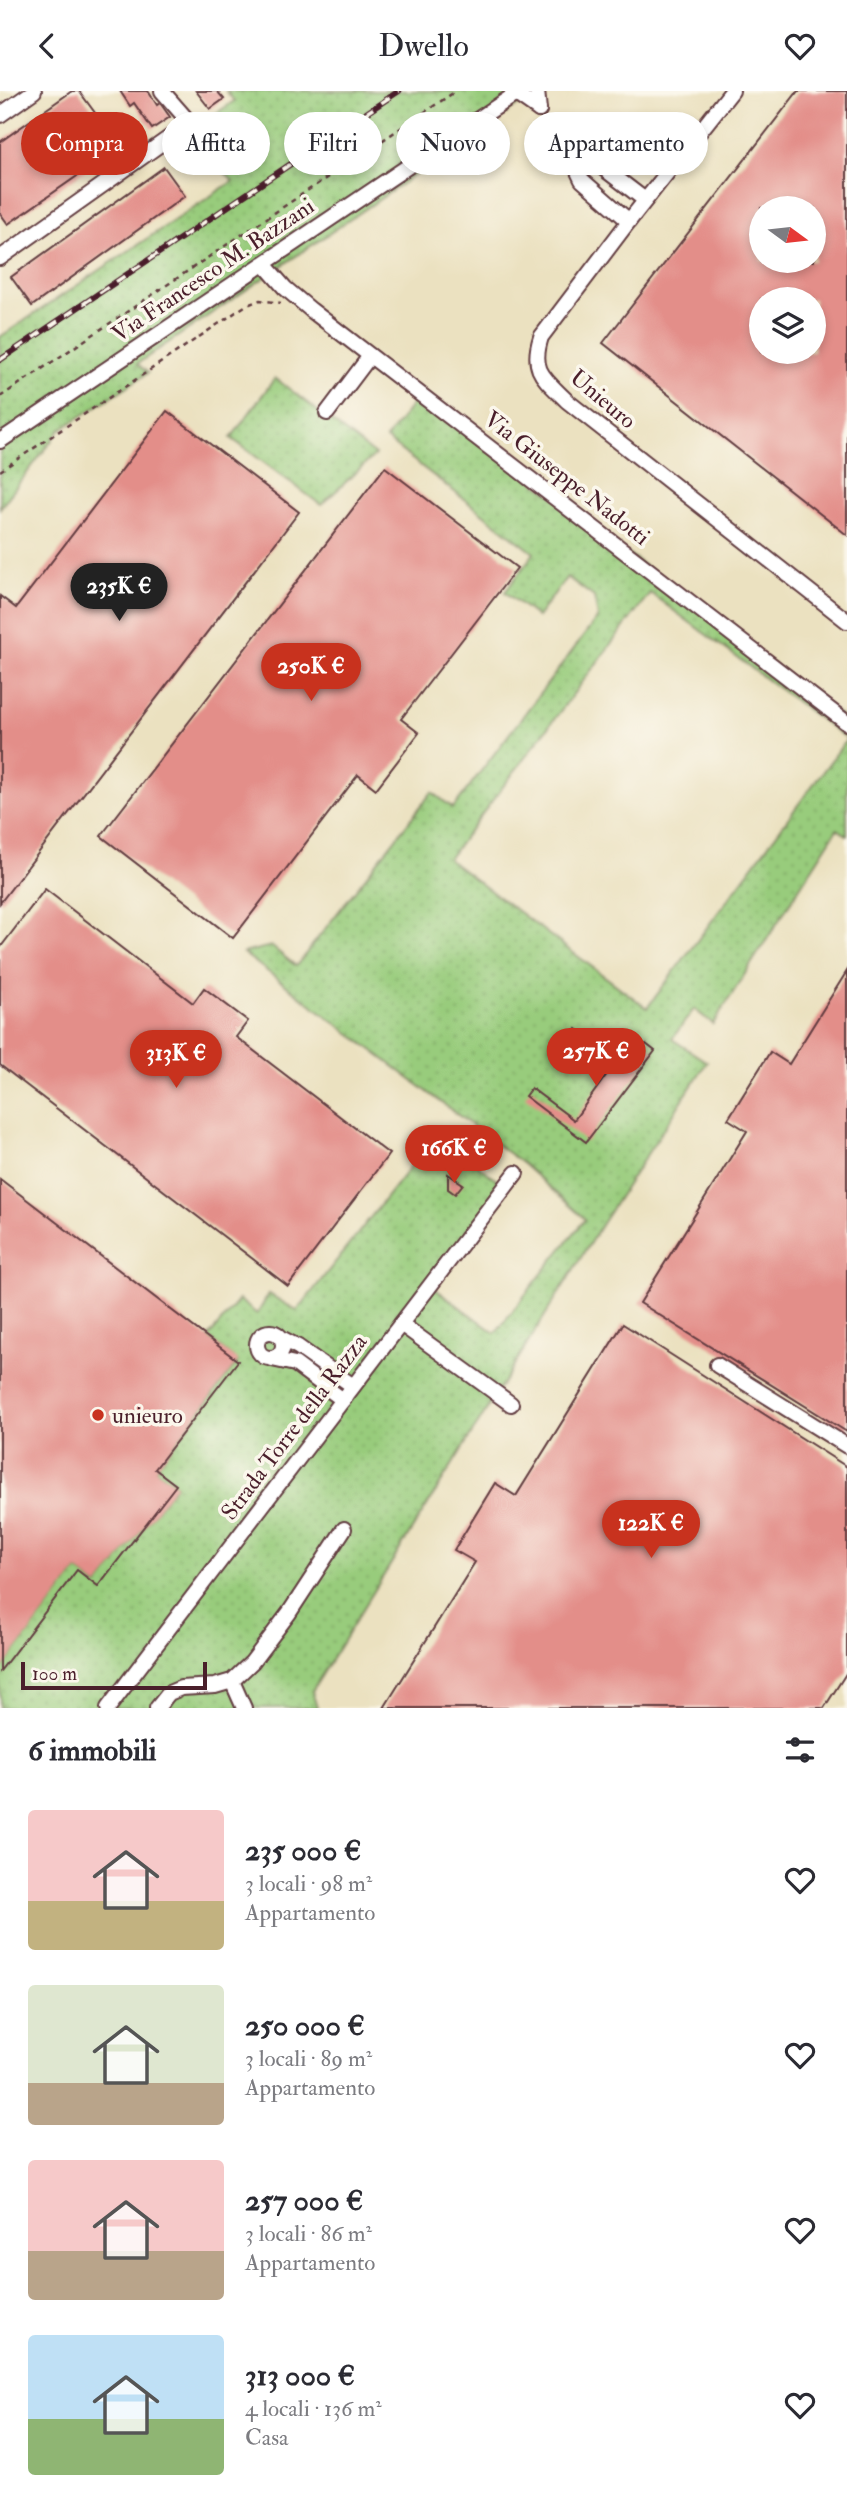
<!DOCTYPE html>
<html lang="it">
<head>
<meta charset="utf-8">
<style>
  body { margin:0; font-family:"IM FELL Double Pica",serif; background:#f2f2f3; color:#2b2b33; height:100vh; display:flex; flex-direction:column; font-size:26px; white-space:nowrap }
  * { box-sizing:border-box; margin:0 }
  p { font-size:23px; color:#7c7c81 }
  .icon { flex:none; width:38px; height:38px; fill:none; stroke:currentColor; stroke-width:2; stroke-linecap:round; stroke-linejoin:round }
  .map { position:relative; height:1617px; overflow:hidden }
  .drawer { display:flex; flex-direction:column; background:#fff; flex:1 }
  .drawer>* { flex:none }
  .banner { position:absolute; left:21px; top:21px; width:805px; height:63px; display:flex; gap:14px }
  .needle { width:46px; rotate:105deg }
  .buttons { position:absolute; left:749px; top:105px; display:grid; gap:14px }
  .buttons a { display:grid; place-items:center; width:77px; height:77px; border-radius:50%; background:#fff; box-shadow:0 4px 10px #0003; font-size:35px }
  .scale { position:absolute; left:21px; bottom:18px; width:186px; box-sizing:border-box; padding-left:7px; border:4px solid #4a1f2b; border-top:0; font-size:19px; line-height:24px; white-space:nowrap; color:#4a1f2b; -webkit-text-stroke:5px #fbf7ec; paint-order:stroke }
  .price { position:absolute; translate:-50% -60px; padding:0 16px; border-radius:24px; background:#c8321e; color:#fff; font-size:23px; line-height:46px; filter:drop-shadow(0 2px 4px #0008) }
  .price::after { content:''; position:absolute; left:50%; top:42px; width:21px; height:16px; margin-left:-10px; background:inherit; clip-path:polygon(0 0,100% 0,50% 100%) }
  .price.on { background:#222; color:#fff }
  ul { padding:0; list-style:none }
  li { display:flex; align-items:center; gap:21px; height:175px; padding:0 28px }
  li span { display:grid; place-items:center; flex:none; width:196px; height:140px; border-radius:7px; color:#555 }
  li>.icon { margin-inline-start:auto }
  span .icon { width:84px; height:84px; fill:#fffc; stroke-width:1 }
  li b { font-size:30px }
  h2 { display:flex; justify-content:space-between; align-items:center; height:84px; padding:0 28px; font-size:30px }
  .chip { padding:0 24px; border-radius:32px; background:#fff; box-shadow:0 4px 10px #0003; font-size:24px; line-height:63px }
  .chip.on { background:#c8321e; color:#fff }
  header { display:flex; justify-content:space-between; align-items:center; height:91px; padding:0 28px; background:#fff; font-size:32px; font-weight:600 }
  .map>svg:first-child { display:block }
  .grass { fill:url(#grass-dots); stroke:#717654; stroke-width:2; fill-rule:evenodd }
  .building { fill:#e38e89; fill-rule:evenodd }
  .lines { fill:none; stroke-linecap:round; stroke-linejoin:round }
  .minor-casing { stroke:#623c41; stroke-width:18 }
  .path { stroke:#623c41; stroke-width:2.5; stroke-dasharray:5 5; stroke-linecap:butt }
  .minor { stroke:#fff; stroke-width:14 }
  .rail-casing { stroke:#4a1f2b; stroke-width:6 }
  .rail { stroke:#fbf7ec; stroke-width:3.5; stroke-dasharray:10; stroke-linecap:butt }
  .poi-dot { fill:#c8321e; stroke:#fbf7ec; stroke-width:2.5 }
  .labels { text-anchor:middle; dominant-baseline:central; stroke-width:7; stroke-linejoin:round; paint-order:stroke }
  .street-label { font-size:23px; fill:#4a1f2b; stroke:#fbf7ec }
  .poi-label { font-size:23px; fill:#4a1f2b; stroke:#fbf7ec; text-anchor:start }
</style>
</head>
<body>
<header><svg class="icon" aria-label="back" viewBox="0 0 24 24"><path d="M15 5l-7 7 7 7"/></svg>Dwello<svg class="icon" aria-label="heart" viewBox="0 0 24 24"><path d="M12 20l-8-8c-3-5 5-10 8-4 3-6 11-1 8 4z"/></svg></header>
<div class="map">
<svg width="847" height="1617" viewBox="0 0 847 1617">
  <defs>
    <pattern id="grass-dots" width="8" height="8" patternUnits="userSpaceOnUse" patternTransform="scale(1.75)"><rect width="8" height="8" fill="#98cc7c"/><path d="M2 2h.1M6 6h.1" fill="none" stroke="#84af6b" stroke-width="1.8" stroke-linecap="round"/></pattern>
  </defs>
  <rect width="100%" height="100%" fill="#fbf7ec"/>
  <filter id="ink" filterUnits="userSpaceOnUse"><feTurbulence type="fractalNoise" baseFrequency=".0143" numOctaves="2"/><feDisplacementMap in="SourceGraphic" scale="14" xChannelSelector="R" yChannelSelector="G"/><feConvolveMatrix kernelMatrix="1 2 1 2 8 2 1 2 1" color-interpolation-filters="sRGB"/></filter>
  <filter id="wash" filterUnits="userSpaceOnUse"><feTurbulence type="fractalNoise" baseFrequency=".00686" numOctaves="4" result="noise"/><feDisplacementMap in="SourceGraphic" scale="28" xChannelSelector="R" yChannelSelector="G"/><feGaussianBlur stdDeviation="1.57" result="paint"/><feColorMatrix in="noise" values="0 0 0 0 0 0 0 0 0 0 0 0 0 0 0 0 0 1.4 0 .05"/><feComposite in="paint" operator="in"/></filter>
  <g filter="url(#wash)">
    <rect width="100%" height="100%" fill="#ebe1c0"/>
    <g class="grass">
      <path d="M226,0H539L137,273L148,282L60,339L0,417V246L233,90L186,43L234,10Z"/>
      <path d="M275,287L375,364L321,414L231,347Z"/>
      <path d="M420,303L847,630V744L837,738L713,933L694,918L672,948L707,971L603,1131L312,1600L317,1617H0V1575L3,1576L77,1479L98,1495L176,1394L155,1378L238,1271L208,1247L239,1209L257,1223L269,1203L297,1220L436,1043L505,1095L433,1196L495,1242L585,1128L523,1073L243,862L271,855L296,875L432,701L453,717L598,526L594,506L567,486L537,526L505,501L534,462L386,348ZM650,502L847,648L647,917L448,768Z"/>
    </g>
    <g id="blocks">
      <g class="building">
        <path d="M72,0H79L112,45L121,39L129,49L8,133L0,122V51Z"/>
        <path d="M120,0H148L157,14L160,12L170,26L152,38L134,12L130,15Z"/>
        <path d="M196,0H217L224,8L210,18Z"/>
        <path d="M798,0H847V444L603,252ZM761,117H814V170H761ZM761,208H814V261H761Z"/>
        <path d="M164,76L185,105L32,215L11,186Z"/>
        <path d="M167,320L299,421L0,812V505L16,517Z"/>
        <path d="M385,376L517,477L401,628L419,642L376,698L358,684L233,847L101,745Z"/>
        <path d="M45,798L193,912L204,897L248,930L236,946L389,1063L288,1195L0,974V857Z"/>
        <path d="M847,880V1341L640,1212L747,1040L728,1028L770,961L789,973Z"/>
        <path d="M577,938L629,977L646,953L655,960L586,1051L525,1005L531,997L574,1029L610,979L569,948Z"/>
        <path d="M448,1083L463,1093L455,1103L448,1098Z"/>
        <path d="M0,1088L238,1270L155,1378L176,1394L98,1495L77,1479L0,1580Z"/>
        <path d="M623,1233L847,1376V1581L824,1617H384L475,1471L454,1459L495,1392L516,1405Z"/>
      </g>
    </g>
  </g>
  <g filter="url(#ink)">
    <use href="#blocks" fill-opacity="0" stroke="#623c41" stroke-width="2"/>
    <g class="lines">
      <g class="minor-casing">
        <g id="minor">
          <path d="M537,0L539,19"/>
          <path d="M732,0L629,130L541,246C530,280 544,287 567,310L847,530"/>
          <path d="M516,3L539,19"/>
          <path d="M0,24L34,0"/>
          <path d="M572,68L598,73L645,109"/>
          <path d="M572,68L582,89L629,130"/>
          <path d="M0,167L190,32L162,0"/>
          <path d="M264,173L285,197L311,219L847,632"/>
          <path d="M327,322L370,265"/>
          <path d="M0,350L520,0"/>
          <path d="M401,1233L511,1313"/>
          <circle cx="270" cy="1254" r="13"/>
          <path d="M281,1247L298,1256L353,1295"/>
          <path d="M272,1268L295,1273L343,1309"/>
          <path d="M717,1274L847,1355"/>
          <path d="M232,1590L244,1617"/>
          <path d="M108,1617L516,1082"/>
          <path d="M157,1617L169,1602L181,1597L215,1595L232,1590L252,1571L289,1522L344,1438"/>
        </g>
      </g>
      <g class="path">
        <path d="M0,306L456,0"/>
        <path d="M0,380L245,215L260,209L281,212"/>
      </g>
      <use href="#minor" class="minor"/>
      <g class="rail-casing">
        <path id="rail" d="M0,269L399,0"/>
      </g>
      <use href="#rail" class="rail"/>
    </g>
  </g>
  <circle class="poi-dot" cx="98" cy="1324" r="7"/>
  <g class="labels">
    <g class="street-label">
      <text transform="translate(213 179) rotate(-34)">Via Francesco M. Bazzani</text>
      <text transform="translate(603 308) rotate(40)">Unieuro</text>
      <text transform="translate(567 387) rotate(38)">Via Giuseppe Nadotti</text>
      <text transform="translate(294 1336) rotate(-53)">Strada Torre della Razza</text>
    </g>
    <g class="poi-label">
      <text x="112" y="1324">unieuro</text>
    </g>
  </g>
</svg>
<div class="buttons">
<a><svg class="needle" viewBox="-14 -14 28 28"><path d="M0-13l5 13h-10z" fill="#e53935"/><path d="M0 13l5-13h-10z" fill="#7c7c81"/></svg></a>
<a><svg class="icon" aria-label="layers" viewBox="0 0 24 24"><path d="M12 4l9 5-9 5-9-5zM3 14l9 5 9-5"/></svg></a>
</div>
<div class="scale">100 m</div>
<b class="price on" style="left:119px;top:532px">235K €</b>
<b class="price" style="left:311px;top:612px">250K €</b>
<b class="price" style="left:596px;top:997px">257K €</b>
<b class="price" style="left:176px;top:999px">313K €</b>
<b class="price" style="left:454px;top:1094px">166K €</b>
<b class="price" style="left:651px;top:1469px">122K €</b>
<div class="banner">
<a class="chip on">Compra</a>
<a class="chip">Affitta</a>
<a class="chip">Filtri</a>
<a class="chip">Nuovo</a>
<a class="chip">Appartamento</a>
</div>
</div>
<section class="drawer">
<h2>6 immobili<svg class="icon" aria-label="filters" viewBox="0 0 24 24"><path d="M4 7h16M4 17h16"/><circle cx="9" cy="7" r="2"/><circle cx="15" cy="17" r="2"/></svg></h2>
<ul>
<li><span style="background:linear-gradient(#f6c9c9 65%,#c2b280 0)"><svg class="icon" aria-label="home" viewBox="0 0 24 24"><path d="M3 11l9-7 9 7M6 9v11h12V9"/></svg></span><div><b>235 000 €</b><p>3 locali · 98 m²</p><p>Appartamento</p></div><svg class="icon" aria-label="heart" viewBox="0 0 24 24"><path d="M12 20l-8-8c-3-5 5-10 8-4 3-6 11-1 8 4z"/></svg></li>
<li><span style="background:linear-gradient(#dfe7d0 70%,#b9a48a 0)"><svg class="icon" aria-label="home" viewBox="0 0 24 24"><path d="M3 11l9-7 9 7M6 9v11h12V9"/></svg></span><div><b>250 000 €</b><p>3 locali · 89 m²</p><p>Appartamento</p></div><svg class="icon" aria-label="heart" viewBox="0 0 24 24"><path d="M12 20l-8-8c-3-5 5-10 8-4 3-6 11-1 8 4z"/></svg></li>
<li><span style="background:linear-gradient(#f6c9c9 65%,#b9a48a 0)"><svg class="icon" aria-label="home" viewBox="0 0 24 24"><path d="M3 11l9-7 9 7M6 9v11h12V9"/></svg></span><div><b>257 000 €</b><p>3 locali · 86 m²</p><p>Appartamento</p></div><svg class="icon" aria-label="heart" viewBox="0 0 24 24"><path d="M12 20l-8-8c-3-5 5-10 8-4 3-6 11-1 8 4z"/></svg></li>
<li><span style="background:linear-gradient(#bfe0f5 60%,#8fb573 0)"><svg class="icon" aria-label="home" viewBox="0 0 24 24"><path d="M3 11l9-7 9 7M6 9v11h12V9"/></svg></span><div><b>313 000 €</b><p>4 locali · 136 m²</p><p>Casa</p></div><svg class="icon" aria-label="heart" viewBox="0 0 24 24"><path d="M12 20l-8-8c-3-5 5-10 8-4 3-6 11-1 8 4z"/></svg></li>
</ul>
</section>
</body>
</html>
